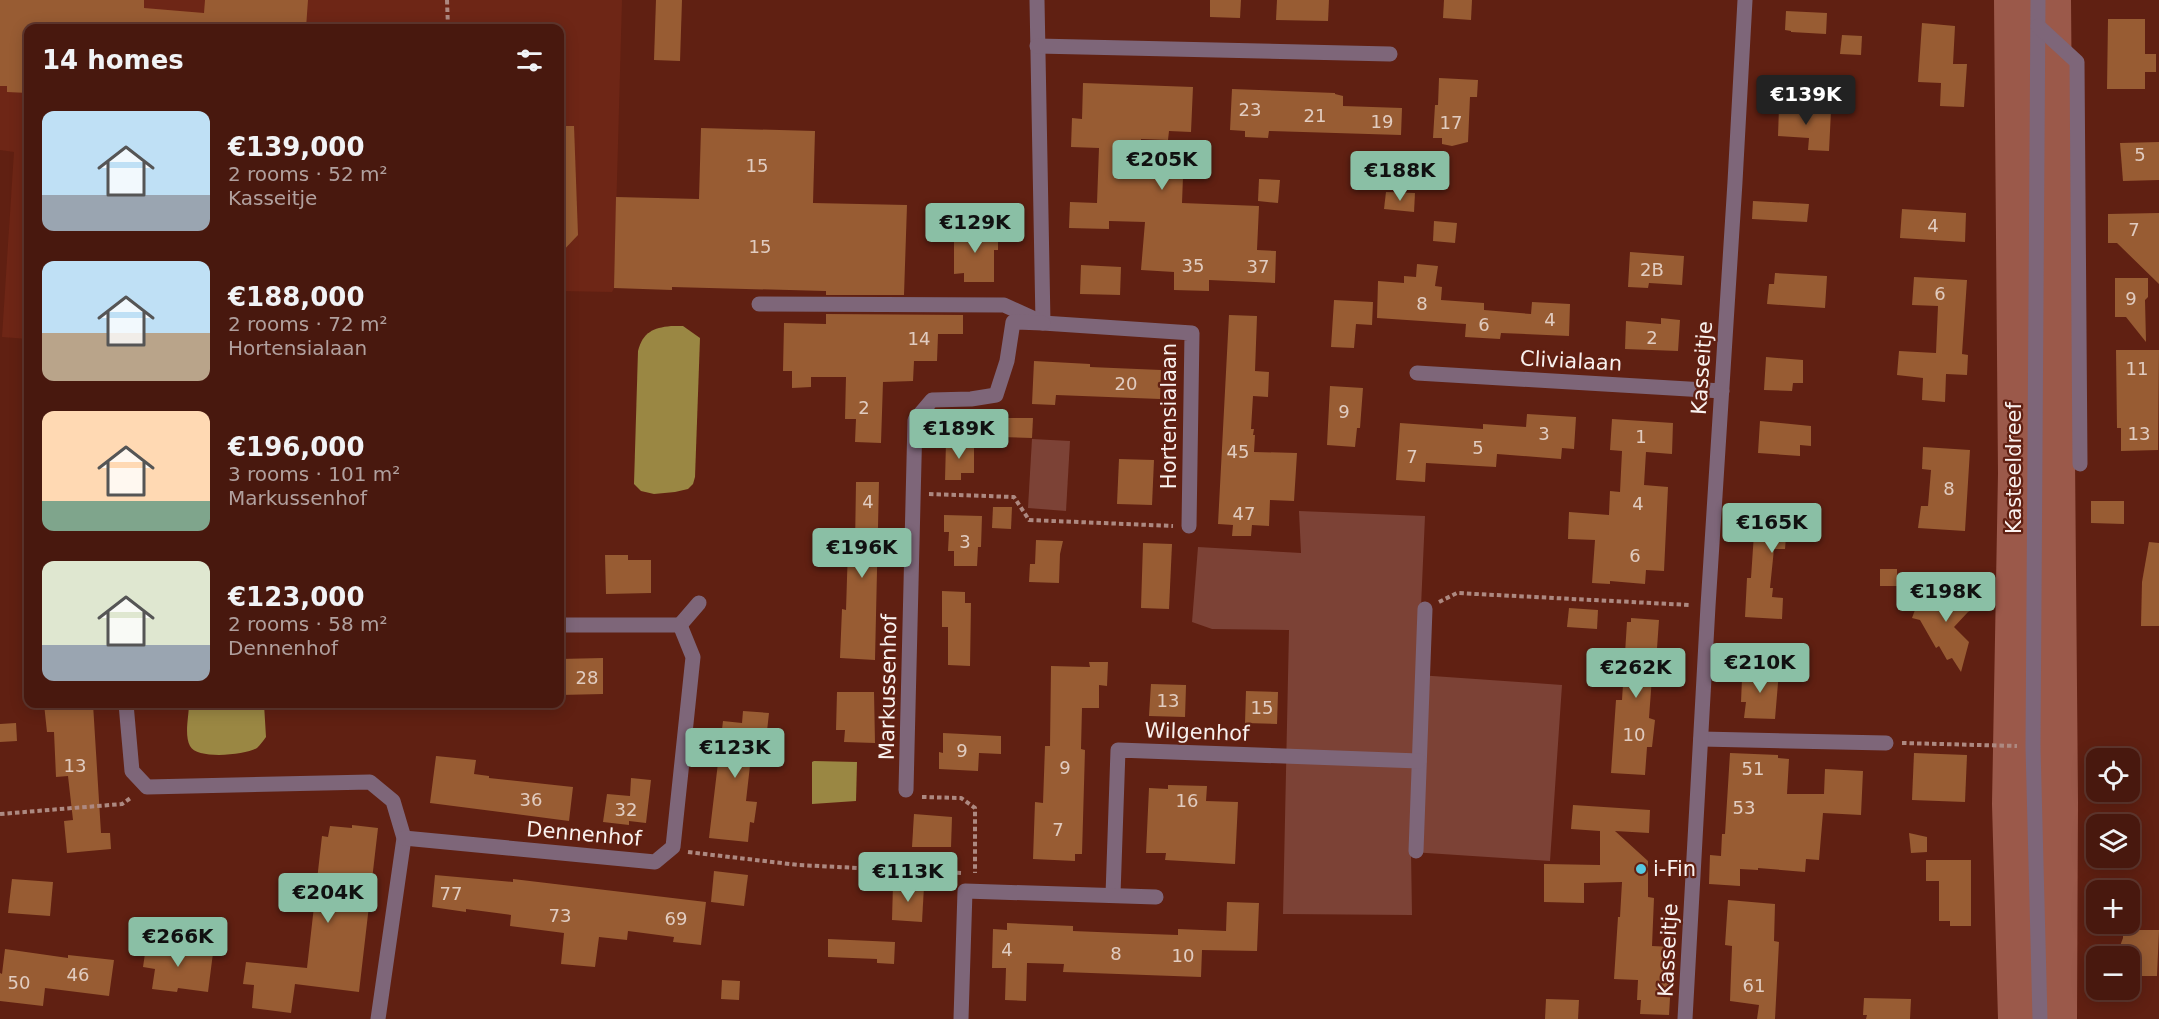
<!DOCTYPE html>
<html lang="en">
<head>
<meta charset="utf-8">
<style>
  body { margin:0; font-family:"DejaVu Sans",sans-serif; background:#52251c; color:#f1f3f6; height:100vh; display:flex; flex-direction:column; font-size:22px; white-space:nowrap }
  * { box-sizing:border-box; margin:0 }
  p { font-size:20px; color:#b1a09e }
  .icon { flex:none; width:33px; height:33px; fill:none; stroke:currentColor; stroke-width:2; stroke-linecap:round; stroke-linejoin:round }
  .map { position:relative; flex:1; overflow:hidden }
  .panel { position:absolute; left:24px; top:24px; width:540px; height:684px; display:flex; flex-direction:column; background:#48180e; border-radius:12px; box-shadow:0 3px 15px #0003,0 0 0 2px #60372e }
  .panel>* { flex:none }
  .buttons { position:absolute; left:2086px; top:748px; display:grid; gap:12px }
  .buttons a { display:grid; place-items:center; width:54px; height:54px; border-radius:12px; background:#48180e; box-shadow:0 3px 15px #0003,0 0 0 2px #60372e; font-size:30px }
  .price { position:absolute; translate:-50% -51px; padding:0 14px; border-radius:6px; background:#8abfa5; color:#111; font-size:20px; line-height:39px; filter:drop-shadow(0 2px 3px #0008) }
  .price::after { content:''; position:absolute; left:50%; top:36px; width:18px; height:14px; margin-left:-9px; background:inherit; clip-path:polygon(0 0,100% 0,50% 100%) }
  .price.active { background:#222; color:#fff }
  ul { padding:0; list-style:none }
  li { display:flex; align-items:center; gap:18px; height:150px; padding:0 18px }
  li span { display:grid; place-items:center; flex:none; width:168px; height:120px; border-radius:12px; color:#555 }
  li>.icon { margin-inline-start:auto }
  span .icon { width:72px; height:72px; fill:#fffc; stroke-width:1 }
  li b { font-size:26px }
  h2 { display:flex; justify-content:space-between; align-items:center; height:72px; padding:0 18px; font-size:26px }
  .map>svg:first-child { display:block }
  .built { fill:#6e2616 }
  .green { fill:#7c4236 }
  .forest { fill:#9b594a }
  .water { fill:#9a8743 }
  .building { fill:#985c33 }
  .lines { fill:none; stroke-linecap:round; stroke-linejoin:round }
  .path { stroke:#ad8981; stroke-width:4; stroke-dasharray:4.5 3; stroke-linecap:butt }
  .minor { stroke:#7e6679; stroke-width:15 }
  .poi-dot { fill:#56c9e1; stroke:#602012; stroke-width:2 }
  .labels { text-anchor:middle; dominant-baseline:central; stroke-width:4.5; stroke-linejoin:round; paint-order:stroke }
  .number-label { font-size:18px; fill:#e1ccc0 }
  .street-label { font-size:21px; fill:#f9f1ef; stroke:#602012 }
  .poi-label { font-size:21px; fill:#f9f1ef; stroke:#602012; text-anchor:start }
</style>
</head>
<body>
<div class="map">
<svg width="2159" height="1019" viewBox="0 0 2159 1019">
  <rect width="100%" height="100%" fill="#602012"/>
  <path class="built" d="M0,0H622L614,288L612,292L560,291V28H28V339L2,337L14,152L0,150Z"/>
  <g class="green">
    <path d="M1032,439L1070,441L1066,511L1028,508Z"/>
    <path d="M1299,511L1425,516L1418,675L1562,685L1550,861L1411,852L1412,915L1283,914L1289,630L1212,629L1192,622L1198,547L1301,553Z"/>
  </g>
  <path class="forest" d="M1994,0H2071L2078,802L2077,1019H1998L1992,804L1998,473Z"/>
  <g class="water">
    <path d="M671,326H683L700,338L695,477L693,484L688,489L675,492L654,494L641,491L634,484L638,351C643,332 653,328 671,326Z"/>
    <path d="M189,704H264L266,737C264,740 260,745 257,748C246,755 197,760 190,746C184,735 189,716 189,704Z"/>
    <path d="M814,761L857,762L856,801L812,804V762Z"/>
  </g>
  <g class="building">
    <path d="M0,0H144V8L204,13L205,0H308L306,28H182L143,26L142,28H28V93L7,92V86H0Z"/>
    <path d="M656,0H682L680,61L654,60Z"/>
    <path d="M1210,0H1241L1240,18L1210,17Z"/>
    <path d="M1277,0H1329L1328,21L1276,20Z"/>
    <path d="M1444,0H1472L1471,20L1443,18Z"/>
    <path d="M1786,11L1827,13L1826,34L1791,32V31L1785,30Z"/>
    <path d="M2108,19H2145V54H2156V72H2145V89H2107Z"/>
    <path d="M1922,23L1955,26L1953,64H1967L1964,107L1940,106L1941,83L1918,82Z"/>
    <path d="M1842,35L1862,36L1861,55L1840,54Z"/>
    <path d="M1439,78L1478,80L1477,97H1470L1468,142L1452,146L1442,144V138H1433L1435,105H1438Z"/>
    <path d="M1083,83L1193,87L1191,132L1169,131L1168,140L1141,139L1140,175L1183,177L1182,203L1259,206L1257,250L1276,251L1275,283L1209,280V291L1174,290V272L1141,270L1145,222L1109,221V229L1069,228L1070,202L1097,203L1099,148L1071,147L1072,118L1082,119Z"/>
    <path d="M1232,89L1335,93V94L1343,96V106L1402,108L1401,135L1269,131L1268,138L1245,137V131L1230,130Z"/>
    <path d="M1779,107L1831,111L1829,151L1808,150L1809,138L1778,136Z"/>
    <path d="M560,126H574L578,235L560,254Z"/>
    <path d="M701,128L815,131L813,203L907,205L904,295H826V291L672,287V290L614,288L616,197L699,199Z"/>
    <path d="M2159,142V180L2123,181L2120,143Z"/>
    <path d="M1259,179L1280,180L1278,203L1258,201Z"/>
    <path d="M1386,192L1415,193L1414,212L1384,209Z"/>
    <path d="M1753,201L1809,204L1807,222L1752,219Z"/>
    <path d="M1902,209L1966,213L1965,242L1900,238Z"/>
    <path d="M2159,213V284L2117,243H2108V214Z"/>
    <path d="M1434,221L1457,223L1455,243L1433,241Z"/>
    <path d="M954,229H998V250H994V282H964V273L954,274Z"/>
    <path d="M1630,252L1684,256L1682,285L1649,283L1648,288L1628,287Z"/>
    <path d="M1417,264L1438,266L1435,286L1442,287L1441,300L1484,303V310L1531,314L1532,302L1570,304L1569,336L1501,333L1500,339L1465,337L1466,324L1377,318L1378,281L1404,283V276L1416,277Z"/>
    <path d="M1081,265L1121,267L1120,295L1080,294Z"/>
    <path d="M1775,273L1827,276L1825,308L1767,304L1769,284H1774Z"/>
    <path d="M1914,277L1967,280L1962,354L1968,355L1967,375L1946,374L1945,402L1922,400L1923,378L1897,375L1899,351L1936,353L1938,306L1912,305Z"/>
    <path d="M2115,278H2148V297L2145,300L2146,342L2126,317H2115Z"/>
    <path d="M1334,300L1373,302L1372,325L1356,324L1354,348L1331,347Z"/>
    <path d="M826,314L963,315V334H938L937,361H914L913,381L883,382L881,443L855,442L856,419H845L846,377H811V387L792,388V371H783L784,323L826,324Z"/>
    <path d="M1229,315L1257,316L1255,371L1269,372L1268,397L1253,396L1251,429H1254L1253,435H1255L1254,452L1297,453L1294,501L1270,500L1269,526L1252,525L1251,536H1232L1233,525L1218,524Z"/>
    <path d="M1661,318L1680,320L1678,351L1625,349L1626,321L1661,324Z"/>
    <path d="M2116,350H2159L2158,450L2121,451V428H2117Z"/>
    <path d="M1766,357L1803,360V383H1793L1792,391L1764,390Z"/>
    <path d="M1034,361L1090,364V367L1161,370L1160,399L1056,395L1055,405L1032,404Z"/>
    <path d="M1330,386L1363,388L1360,428H1357L1355,447L1327,445Z"/>
    <path d="M1527,414L1576,417L1574,449L1562,448L1561,459L1497,454L1496,467L1426,463L1425,482L1396,480L1400,423L1483,429V424L1526,427Z"/>
    <path d="M1002,418H1033L1032,438L1001,437Z"/>
    <path d="M1612,419L1673,423L1672,454L1646,452L1644,485L1668,487L1664,571L1646,570L1645,584L1610,581V584L1592,583L1595,540L1568,539L1569,512L1609,515L1610,491L1620,492L1622,451L1610,450Z"/>
    <path d="M1760,421L1811,426V446L1800,445V456L1758,453Z"/>
    <path d="M946,442L974,443V473H961V480H945Z"/>
    <path d="M1923,447L1970,450L1965,531L1918,528L1921,506H1928L1931,470L1922,469Z"/>
    <path d="M1119,459L1154,460L1152,505L1117,504Z"/>
    <path d="M856,482H879L875,660L840,658L842,609L846,610L848,547H855Z"/>
    <path d="M2091,501H2124V524L2091,523Z"/>
    <path d="M1756,504L1812,507L1809,539L1786,537L1785,549H1774L1770,588H1773L1772,597L1783,598L1782,619L1745,617L1747,578H1751Z"/>
    <path d="M993,507H1012L1011,529L992,528Z"/>
    <path d="M944,515L982,516L981,547H978L977,566H954V551H948L949,532H944Z"/>
    <path d="M1036,540L1063,541L1060,554L1059,583L1029,582L1030,564H1035Z"/>
    <path d="M2149,542L2159,543V626H2141L2142,582Z"/>
    <path d="M1143,543L1172,544L1169,609L1141,608Z"/>
    <path d="M605,555H628V560H651V593L606,594Z"/>
    <rect x="1880" y="569" width="17" height="17"/>
    <path d="M1962,589L1973,594L1972,601L1975,608L1968,612L1954,627L1969,642L1961,672L1952,658L1947,660L1939,646L1936,648L1920,620L1912,618L1915,610V594L1940,602Z"/>
    <path d="M942,591L965,592V603H971L970,666L948,665V627H942Z"/>
    <path d="M1569,608L1598,610L1597,629L1567,627Z"/>
    <path d="M1631,618L1659,620L1655,677H1652L1649,718L1655,720L1652,747H1647L1645,775L1611,773L1616,700H1622L1627,622H1631Z"/>
    <path d="M603,658V694L560,695V659Z"/>
    <path d="M1089,662H1108L1107,686L1099,685V708H1082L1081,749L1085,750L1082,854H1075V861L1033,859L1035,802L1043,803L1045,746H1050L1051,666L1090,667Z"/>
    <path d="M1747,669L1779,671L1775,719L1744,718L1746,702H1741L1742,679H1747Z"/>
    <path d="M1151,684L1186,685L1185,717L1149,716Z"/>
    <path d="M1246,691L1278,692L1277,724L1245,723Z"/>
    <path d="M837,692H874L875,743L844,742L845,730H836Z"/>
    <path d="M44,704H93L101,833H110L111,849L67,853L64,821L73,820L68,776L56,777L54,732H47Z"/>
    <path d="M743,711L769,713L767,731L754,730L746,801L757,802L754,823L750,822L748,842L709,838L723,721L742,723Z"/>
    <path d="M16,723L17,741L0,742V724Z"/>
    <path d="M943,733L1001,736V754L979,753L978,771L939,769V752L943,753Z"/>
    <path d="M1730,753L1778,755V758L1789,759L1787,794H1824L1825,769L1863,771L1861,815L1823,813L1819,860L1806,859L1805,872L1758,868V870L1740,869V886L1709,884L1710,855L1721,856L1722,834H1725Z"/>
    <path d="M1914,753L1967,755L1965,802L1912,800Z"/>
    <path d="M436,756L476,760L474,774L489,776V778L573,787L569,821L430,803Z"/>
    <path d="M631,778L651,780L646,823L629,821V825L603,822L607,794L630,796Z"/>
    <path d="M1168,785L1207,786L1206,801L1238,802L1235,864L1165,860L1166,853H1146L1149,788L1168,789Z"/>
    <path d="M1573,805L1650,810L1649,833L1615,831L1648,861V897L1654,898L1652,946L1673,947L1669,1015L1640,1014L1641,1000H1637L1638,980L1614,979L1618,917H1620L1622,882L1584,883V903L1544,902V864L1600,865V831L1571,829Z"/>
    <path d="M914,814L952,817L951,847H912Z"/>
    <path d="M352,825L378,828L359,992L295,984L291,1013L252,1008L254,985L243,984L246,962L307,968L322,836L328,837L330,826L352,828Z"/>
    <path d="M1909,833L1927,837V852L1911,853Z"/>
    <path d="M1926,860H1971V926H1950V921H1939V881H1926Z"/>
    <path d="M714,871L748,875L744,906L711,902Z"/>
    <path d="M435,875L513,882V879L706,902L701,945L673,942L674,937L628,931L627,940L599,937L595,967L561,964L564,933L510,926L511,915L466,909V912L432,907Z"/>
    <path d="M12,879L53,882L50,916L8,913Z"/>
    <path d="M893,885L924,886L922,922L892,920Z"/>
    <path d="M1728,900L1775,904L1774,941L1779,942L1775,1019H1757L1759,1005L1730,1001L1732,946L1725,945Z"/>
    <path d="M1227,902L1259,903L1257,951L1202,950L1201,977L1063,972L1064,964L1027,963L1026,1001L1005,1000L1006,968H992L993,929L1007,930V923L1073,926V931L1122,933L1178,935V929L1226,931Z"/>
    <path d="M2123,930H2159L2157,976H2136V963H2130V957H2126L2121,951L2120,946L2123,938Z"/>
    <path d="M828,939L895,942L894,964L877,963V959L828,957Z"/>
    <path d="M147,940L165,942L164,947L213,953L208,992L178,988L177,992L152,989L155,969L143,967Z"/>
    <path d="M5,949L68,958V955L114,960L109,996L45,988L43,1006L0,1001V973L2,974Z"/>
    <path d="M722,980L740,981L739,1000L721,999Z"/>
    <path d="M1864,998L1911,999L1910,1019H1866L1867,1015H1863Z"/>
    <path d="M1546,999L1579,1000L1578,1019H1545Z"/>
  </g>
  <g class="lines">
    <g class="path">
      <path d="M447,0L448,28"/>
      <path d="M929,494L1014,497L1029,520L1173,526"/>
      <path d="M1439,602L1457,593L1690,605"/>
      <path d="M1902,743L2017,746"/>
      <path d="M922,797L961,798L975,808V873"/>
      <path d="M0,814L122,804L132,797"/>
      <path d="M688,852L798,865L961,873"/>
    </g>
    <g class="minor">
      <path d="M1037,0L1043,323L1192,333L1189,526"/>
      <path d="M2038,0L2033,747L2040,1019"/>
      <path d="M2038,26L2077,62L2080,464"/>
      <path d="M1037,46L1390,54"/>
      <path d="M759,304L1004,305L1037,320"/>
      <path d="M1417,373L1722,391"/>
      <path d="M680,625L699,603"/>
      <path d="M126,704L132,771L147,787L370,782L393,801L404,838L378,1019"/>
      <path d="M1701,739L1886,743"/>
      <path d="M906,790L915,420L932,400L971,399L996,395L1007,361L1013,322L1043,323"/>
      <path d="M404,838L655,862L673,847L693,657L680,625H560"/>
      <path d="M1416,851L1425,609"/>
      <path d="M1113,895L1118,750L1419,761"/>
      <path d="M961,1019L965,891L1156,897"/>
      <path d="M1685,1019L1708,606L1735,182L1745,0"/>
    </g>
  </g>
  <circle class="poi-dot" cx="1641" cy="869" r="6"/>
  <g class="labels">
    <g class="number-label">
      <text x="1250" y="109">23</text>
      <text x="1315" y="115">21</text>
      <text x="1382" y="121">19</text>
      <text x="1451" y="122">17</text>
      <text x="2140" y="154">5</text>
      <text x="757" y="165">15</text>
      <text x="1933" y="225">4</text>
      <text x="2134" y="229">7</text>
      <text x="760" y="246">15</text>
      <text x="1193" y="265">35</text>
      <text x="1258" y="266">37</text>
      <text x="1652" y="269">2B</text>
      <text x="1940" y="293">6</text>
      <text x="2131" y="298">9</text>
      <text x="1422" y="303">8</text>
      <text x="1550" y="319">4</text>
      <text x="1484" y="324">6</text>
      <text x="1652" y="337">2</text>
      <text x="919" y="338">14</text>
      <text x="2137" y="368">11</text>
      <text x="1126" y="383">20</text>
      <text x="864" y="407">2</text>
      <text x="1344" y="411">9</text>
      <text x="1544" y="433">3</text>
      <text x="2139" y="433">13</text>
      <text x="1641" y="436">1</text>
      <text x="1478" y="447">5</text>
      <text x="1238" y="451">45</text>
      <text x="1412" y="456">7</text>
      <text x="1949" y="488">8</text>
      <text x="868" y="501">4</text>
      <text x="1638" y="503">4</text>
      <text x="1244" y="513">47</text>
      <text x="965" y="541">3</text>
      <text x="1635" y="555">6</text>
      <text x="587" y="677">28</text>
      <text x="1168" y="700">13</text>
      <text x="1262" y="707">15</text>
      <text x="1634" y="734">10</text>
      <text x="962" y="750">9</text>
      <text x="75" y="765">13</text>
      <text x="1065" y="767">9</text>
      <text x="1753" y="768">51</text>
      <text x="531" y="799">36</text>
      <text x="1187" y="800">16</text>
      <text x="1744" y="807">53</text>
      <text x="626" y="809">32</text>
      <text x="1058" y="829">7</text>
      <text x="451" y="893">77</text>
      <text x="560" y="915">73</text>
      <text x="676" y="918">69</text>
      <text x="1007" y="949">4</text>
      <text x="1116" y="953">8</text>
      <text x="1183" y="955">10</text>
      <text x="78" y="974">46</text>
      <text x="19" y="982">50</text>
      <text x="1754" y="985">61</text>
    </g>
    <g class="street-label">
      <text transform="translate(1571 361) rotate(3)">Clivialaan</text>
      <text transform="translate(1702 368) rotate(-86)">Kasseitje</text>
      <text transform="translate(1169 416) rotate(-90)">Hortensialaan</text>
      <text transform="translate(2014 468) rotate(-90)">Kasteeldreef</text>
      <text transform="translate(888 687) rotate(-89)">Markussenhof</text>
      <text transform="translate(1197 732) rotate(2)">Wilgenhof</text>
      <text transform="translate(584 834) rotate(5)">Dennenhof</text>
      <text transform="translate(1668 950) rotate(-87)">Kasseitje</text>
    </g>
    <g class="poi-label">
      <text x="1653" y="869">i-Fin</text>
    </g>
  </g>
</svg>
<div class="buttons">
<a><svg class="icon" aria-label="locate" viewBox="0 0 24 24"><circle cx="12" cy="12" r="6"/><path d="M12 2v4M12 18v4M2 12h4M18 12h4"/></svg></a>
<a><svg class="icon" aria-label="layers" viewBox="0 0 24 24"><path d="M12 4l9 5-9 5-9-5zM3 14l9 5 9-5"/></svg></a>
<a>+</a>
<a>−</a>
</div>
<b class="price active" style="left:1806px;top:126px">€139K</b>
<b class="price" style="left:1162px;top:191px">€205K</b>
<b class="price" style="left:1400px;top:202px">€188K</b>
<b class="price" style="left:975px;top:254px">€129K</b>
<b class="price" style="left:959px;top:460px">€189K</b>
<b class="price" style="left:1772px;top:554px">€165K</b>
<b class="price" style="left:862px;top:579px">€196K</b>
<b class="price" style="left:1946px;top:623px">€198K</b>
<b class="price" style="left:1760px;top:694px">€210K</b>
<b class="price" style="left:1636px;top:699px">€262K</b>
<b class="price" style="left:735px;top:779px">€123K</b>
<b class="price" style="left:908px;top:903px">€113K</b>
<b class="price" style="left:328px;top:924px">€204K</b>
<b class="price" style="left:178px;top:968px">€266K</b>
<section class="panel">
<h2>14 homes<svg class="icon" aria-label="filters" viewBox="0 0 24 24"><path d="M4 7h16M4 17h16"/><circle cx="9" cy="7" r="2"/><circle cx="15" cy="17" r="2"/></svg></h2>
<ul>
<li><span style="background:linear-gradient(#bfe0f5 70%,#9aa5b1 0)"><svg class="icon" aria-label="home" viewBox="0 0 24 24"><path d="M3 11l9-7 9 7M6 9v11h12V9"/></svg></span><div><b>€139,000</b><p>2 rooms · 52 m²</p><p>Kasseitje</p></div></li>
<li><span style="background:linear-gradient(#bfe0f5 60%,#b9a48a 0)"><svg class="icon" aria-label="home" viewBox="0 0 24 24"><path d="M3 11l9-7 9 7M6 9v11h12V9"/></svg></span><div><b>€188,000</b><p>2 rooms · 72 m²</p><p>Hortensialaan</p></div></li>
<li><span style="background:linear-gradient(#ffd9b3 75%,#7fa58c 0)"><svg class="icon" aria-label="home" viewBox="0 0 24 24"><path d="M3 11l9-7 9 7M6 9v11h12V9"/></svg></span><div><b>€196,000</b><p>3 rooms · 101 m²</p><p>Markussenhof</p></div></li>
<li><span style="background:linear-gradient(#dfe7d0 70%,#9aa5b1 0)"><svg class="icon" aria-label="home" viewBox="0 0 24 24"><path d="M3 11l9-7 9 7M6 9v11h12V9"/></svg></span><div><b>€123,000</b><p>2 rooms · 58 m²</p><p>Dennenhof</p></div></li>
</ul>
</section>
</div>
</body>
</html>
